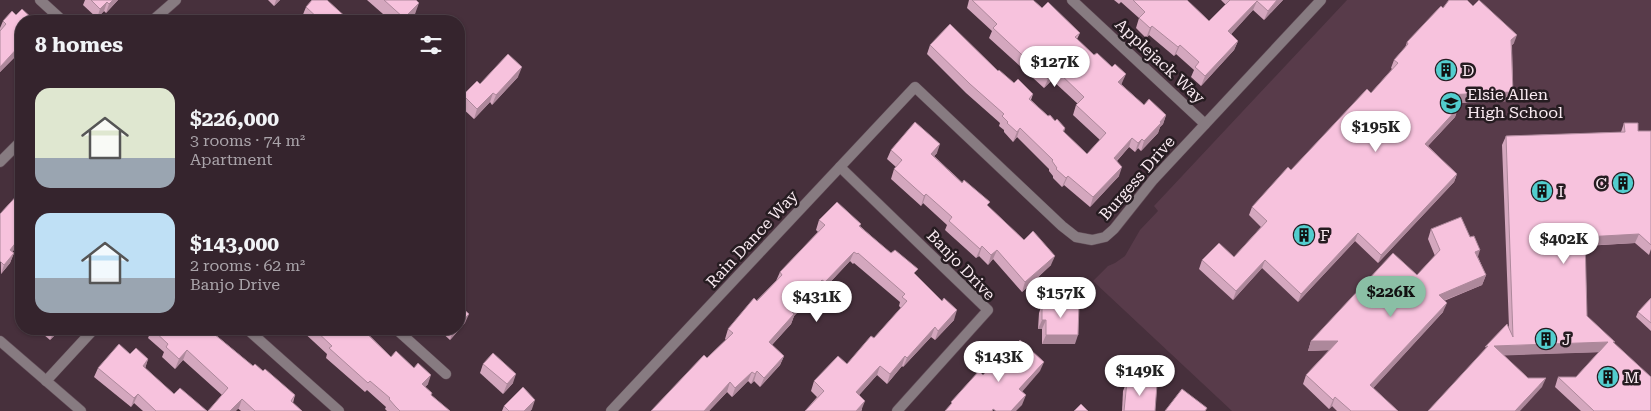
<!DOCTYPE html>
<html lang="en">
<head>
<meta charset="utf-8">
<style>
  body { margin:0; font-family:"Roboto Serif",serif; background:#403039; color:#f1f3f6; height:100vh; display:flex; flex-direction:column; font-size:19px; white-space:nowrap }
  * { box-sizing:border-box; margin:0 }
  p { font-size:16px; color:#aaa4aa }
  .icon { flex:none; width:28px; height:28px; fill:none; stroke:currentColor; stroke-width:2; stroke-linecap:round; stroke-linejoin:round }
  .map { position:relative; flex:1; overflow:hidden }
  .panel { position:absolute; left:15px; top:15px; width:450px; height:320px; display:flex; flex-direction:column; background:#35242d; border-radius:20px; box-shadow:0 1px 4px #0004,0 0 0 1px #4f4149 }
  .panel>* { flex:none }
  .price { position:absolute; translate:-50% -42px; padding:0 11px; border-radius:18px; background:#fff; color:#222; font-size:16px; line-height:32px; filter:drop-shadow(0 1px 2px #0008) }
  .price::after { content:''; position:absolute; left:50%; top:30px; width:15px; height:11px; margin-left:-8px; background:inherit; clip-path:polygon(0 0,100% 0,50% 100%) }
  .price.selected { background:#8abfa5; color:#111 }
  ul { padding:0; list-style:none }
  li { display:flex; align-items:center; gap:15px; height:125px; padding:0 20px }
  li span { display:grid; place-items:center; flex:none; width:140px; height:100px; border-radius:15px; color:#555 }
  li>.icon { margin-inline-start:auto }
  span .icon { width:60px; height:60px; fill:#fffc; stroke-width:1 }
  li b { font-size:21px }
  h2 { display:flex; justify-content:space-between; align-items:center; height:60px; padding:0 20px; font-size:21px }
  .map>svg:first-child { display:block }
  .built { fill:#583b4a }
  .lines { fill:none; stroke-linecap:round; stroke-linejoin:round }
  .minor-casing { stroke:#634e59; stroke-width:11 }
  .minor { stroke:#877b81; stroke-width:10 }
  .wall { fill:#d4a7be }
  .shaded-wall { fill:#ad889b }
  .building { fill:#f7c2dd; stroke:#ad889b }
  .labels { text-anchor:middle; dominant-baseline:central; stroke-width:5; stroke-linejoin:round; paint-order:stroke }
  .street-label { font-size:16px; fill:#f9eaf1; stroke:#261c21 }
  .poi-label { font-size:16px; fill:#f9eaf1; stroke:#261c21; text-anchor:start }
</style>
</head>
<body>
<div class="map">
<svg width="1651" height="411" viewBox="0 0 1651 411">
  <rect width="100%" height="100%" fill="#47303c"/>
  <path class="built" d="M1347,0H1651V411H1232L1093,281L1108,266L1115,263L1125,256L1140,230L1158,211L1154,206Z"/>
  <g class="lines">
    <g class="minor-casing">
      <g id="minor">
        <path d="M40,0L63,21"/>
        <path d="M1072,0L1205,124"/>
        <path d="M152,21L176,0"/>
        <path d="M0,162L21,141"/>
        <path d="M840,167L988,310L897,411"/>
        <path d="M247,329L339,411"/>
        <path d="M396,329L446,374"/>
        <path d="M0,341L81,411"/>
        <path d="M46,381L94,329"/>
        <path d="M611,411L915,87L1062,226L1076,237L1092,240L1105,237L1114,229L1153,180L1321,0"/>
      </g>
    </g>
    <use href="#minor" class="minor"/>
  </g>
  <g class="wall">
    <path d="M85,0H118L106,13L104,11L97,18L83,5Z"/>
    <path d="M268,0H280L274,6Z"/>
    <path d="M367,0H416L415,14L408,21H391Z"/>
    <path d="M969,0H1033L1042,8L1080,33L1077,39L1122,83L1121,84L1144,105L1166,115L1163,124L1160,127L1158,133L1141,151L1138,148L1135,152L1129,147L1117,161L1119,176L1090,207L1064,185L1062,187L1053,178V176L1049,171V169L1017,137L1013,142L1004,132V130L999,126L1000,123L966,93L927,54L930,45L998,71L1014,83L1033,94L1031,100L1048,116L1065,128L1064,132L1087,154L1100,140L1073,115L1076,105L1078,104L1052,80L1044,88L989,38L992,31L967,8Z"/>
    <path d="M1114,0H1187L1209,21L1226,5L1221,0H1283L1264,20L1253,10L1231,34L1238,41L1234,50L1201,86L1191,77L1194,70L1176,54L1174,56L1149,35L1146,38L1136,28L1139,18L1121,2L1119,4Z"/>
    <path d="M306,7L350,21H307L302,17Z"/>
    <path d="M3,21H21V51L0,72V28Z"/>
    <path d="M1407,42L1514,43L1512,45L1513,92L1510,101L1453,103L1458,108L1455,117L1428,146L1457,174L1454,182L1378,263L1355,241L1298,302L1262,268L1233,300L1199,269L1202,260L1234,257L1261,227L1249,215L1252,207L1291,170L1371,93L1392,69L1391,68L1394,60L1405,48Z"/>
    <path d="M518,77L492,105L490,102L474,119L459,105L463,95L480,84Z"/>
    <path d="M1624,123L1638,131H1651V249L1649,255L1635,243L1585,246L1587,316L1614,344L1651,411H1581L1555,387L1558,377H1576L1599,352L1503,355L1528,378L1542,387L1428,411L1509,327L1502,145L1506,136L1621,132Z"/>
    <path d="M891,150L937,153L934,156L1051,265L1022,292L993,259L988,265L979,256L976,258L945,230L947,225L923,203L921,206L891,179L894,169L896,167L887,159Z"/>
    <path d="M21,191V242L12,252L14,253L10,263L1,274L0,214Z"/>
    <path d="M819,220L861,224L860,226L915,275L954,320L935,340L931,337L903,367L902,366L887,384L877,375L859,395L862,410L861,411H805L817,397L811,391L814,381L847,364L874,338L901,308L899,306L900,302L854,263L853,264L850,261L821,292L819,290L794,316L791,324L772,345L784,356L780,365L760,387L754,381L751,384L748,381L732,397L727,392L709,411H651L726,340L725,339L728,329L776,281L780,272L818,232L816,230Z"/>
    <path d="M1431,229L1478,257L1486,275L1482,285L1444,301L1443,312L1373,388L1398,411H1337L1332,406L1329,409L1303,384L1306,375L1329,350L1308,351L1311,341L1417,275L1435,256L1428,239Z"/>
    <path d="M1651,298V331L1636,317L1638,312Z"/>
    <path d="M1042,304L1075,344H1042V329H1038L1039,313Z"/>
    <path d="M465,323L450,340L439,330L440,329H459Z"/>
    <path d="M37,329H61L50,340Z"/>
    <path d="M152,329H223L217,336L253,366L263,371L295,395L293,403L302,411H241L222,395L183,360L175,369L162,357L164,352L148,338Z"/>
    <path d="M300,329H370L367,333L391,357L428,384L425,387L431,395L450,411H387L385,409L386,407L367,390L365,392L326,358L327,354Z"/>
    <path d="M130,354L148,359L145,368L174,394L207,411H143L134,403L131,407L94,377L98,368Z"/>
    <path d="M483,364L513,383L503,394L480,373Z"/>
    <path d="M1127,381L1155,411H1122L1123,391Z"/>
    <path d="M504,406L532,409L530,411H502Z"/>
  </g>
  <g class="shaded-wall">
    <path d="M113,0H118L106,13L109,4Z"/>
    <path d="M276,0H280L274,6Z"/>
    <path d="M1277,0H1283L1264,20L1268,11Z"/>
    <path d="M1257,1L1253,10L1225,41L1228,31Z"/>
    <path d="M107,2L104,11L97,18L100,9Z"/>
    <path d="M419,3L415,14L408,21H403L404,18Z"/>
    <path d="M1152,26L1149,35L1146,38L1150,28Z"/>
    <path d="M1517,35L1514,43L1508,49L1511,40Z"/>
    <path d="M1238,41L1234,50L1201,86L1205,76Z"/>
    <path d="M21,44V50L0,72V67Z"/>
    <path d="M1180,45L1176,54L1174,56L1178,47Z"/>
    <path d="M522,67L518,77L492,105L496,95Z"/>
    <path d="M1056,70L1052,80L1044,88L1048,79Z"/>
    <path d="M1126,74L1122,83L1115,91L1118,82Z"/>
    <path d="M1513,92L1510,101L1441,104L1444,95Z"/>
    <path d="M493,93L490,102L474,119L477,109Z"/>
    <path d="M1458,108L1455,117L1422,152L1425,144Z"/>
    <path d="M1166,115L1163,124L1160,127L1158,133L1141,151L1144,141L1160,122Z"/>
    <path d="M1020,128L1017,137L1013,142L1017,132Z"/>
    <path d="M1132,138L1129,147L1110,168L1114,158Z"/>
    <path d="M1142,139L1138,148L1135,152L1138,143Z"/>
    <path d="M940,144L937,153L928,163L931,154Z"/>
    <path d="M1122,167L1119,176L1090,207L1093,197Z"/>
    <path d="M1457,174L1454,182L1378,263L1381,255Z"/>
    <path d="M1068,176L1064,185L1062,187L1066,178Z"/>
    <path d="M926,194L923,203L921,206L924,196Z"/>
    <path d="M1358,233L1355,241L1298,302L1301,294Z"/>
    <path d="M1639,234L1635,243L1581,246L1585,237Z"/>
    <path d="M21,236V242L6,259L10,250Z"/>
    <path d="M982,246L979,256L976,258L980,249Z"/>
    <path d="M997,250L993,259L988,265L991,255Z"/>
    <path d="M1480,250L1477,260L1475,252Z"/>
    <path d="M854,252L850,261L821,292L825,282Z"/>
    <path d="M14,253L10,263L1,274L4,265Z"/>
    <path d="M1055,256L1051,265L1022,292L1025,282Z"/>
    <path d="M1265,260L1262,268L1233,300L1236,291Z"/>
    <path d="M1486,275L1482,285L1435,304L1439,295Z"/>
    <path d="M822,280L819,290L794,316L791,324L766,351L769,342L792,312Z"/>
    <path d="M1447,303L1443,312L1367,395L1370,385Z"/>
    <path d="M957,310L954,320L935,340L938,331Z"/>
    <path d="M469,314L465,323L450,340L453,330L455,329H459V325Z"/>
    <path d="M1042,320H1046L1042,329H1038Z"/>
    <path d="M935,327L931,337L903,367L907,358Z"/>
    <path d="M56,329H61L50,340L54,331Z"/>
    <path d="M219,329H223L211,343L214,334Z"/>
    <path d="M366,329H370L369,331L361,340L364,331Z"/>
    <path d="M1046,335H1078L1075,344H1042Z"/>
    <path d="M1311,341H1338L1335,350L1308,351Z"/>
    <path d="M1608,342L1605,352L1490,356L1494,346Z"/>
    <path d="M187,350L183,360L175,369L179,359Z"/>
    <path d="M784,356L780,365L760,387L764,378Z"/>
    <path d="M905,356L902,366L887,384L890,374Z"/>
    <path d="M148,359L145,369L143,366Z"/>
    <path d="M1044,362L1040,371L1016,399L1019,389Z"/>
    <path d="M880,366L877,375L853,402L856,392Z"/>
    <path d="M757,371L754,381L751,384L755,374Z"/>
    <path d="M752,372L748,381L732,397L735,388Z"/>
    <path d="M516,374L513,383L503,394L507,384Z"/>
    <path d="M431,375L428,384L419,393L422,384Z"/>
    <path d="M1546,378L1542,387L1520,411H1515Z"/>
    <path d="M730,382L727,392L709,411H704Z"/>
    <path d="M138,394L134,403L131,407L134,398Z"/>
    <path d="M1026,395L1022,405L1016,411H1011Z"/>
    <path d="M1335,397L1332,406L1329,409L1333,400Z"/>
    <path d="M242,399L239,408L236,411H230Z"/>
    <path d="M535,400L532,409L530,411H524Z"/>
    <path d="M865,401L861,411H856Z"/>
  </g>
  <g class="building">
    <path d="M91,0H113L109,4L107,2L100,9Z"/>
    <path d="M312,0H327L350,21H321L306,7Z"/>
    <path d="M384,0H416L419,3L404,18Z"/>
    <path d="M972,0H1033L1042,8L1048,2L1080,33L1075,37L1094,55L1097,53L1112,67L1115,64L1126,74L1118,82L1144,105L1149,99L1166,115L1160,122L1161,123L1144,141L1142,139L1138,143L1132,138L1114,158L1122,167L1093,197L1068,176L1066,178L1056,169L1057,168L1052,161L1053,160L1020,128L1017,132L1007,123L1008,122L1002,116L1004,114L970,84L930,45L950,24L998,71L999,70L1014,83L1018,79L1033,94L1029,99L1048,116L1050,115L1055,121L1057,119L1065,128L1063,131L1087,154L1106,133L1076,105L1084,97L1056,70L1048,79L993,28L997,24Z"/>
    <path d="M1133,0H1187L1209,21L1230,0H1277L1268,11L1257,1L1228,31L1238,41L1205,76L1195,67L1199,62L1180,45L1178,47L1152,26L1150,28L1139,18L1145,12Z"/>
    <path d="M1449,0H1467L1473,6L1479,0L1517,35L1511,40L1513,92L1444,95L1458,108L1425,144L1457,174L1381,255L1358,233L1301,294L1265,260L1236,291L1202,260L1219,243L1234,257L1267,221L1252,207L1288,167L1291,170L1367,89L1371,93L1398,63L1394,60L1408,44L1407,42L1441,6L1443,8Z"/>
    <path d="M22,9L35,21H21V44L0,67V31L6,24L3,21L12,11L16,15Z"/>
    <path d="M508,54L522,67L496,95L493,93L477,109L463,95L477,81L480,84Z"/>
    <path d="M915,122L940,144L931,154L962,183L964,180L990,202L987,205L1024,240L1033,231L1055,256L1025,282L997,250L991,255L982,246L980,249L949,221L952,217L926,194L924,196L894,169L902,160L891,150Z"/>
    <path d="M1624,123H1638V131H1651V245L1639,234L1585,237L1587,316L1615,342H1613L1651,377V411H1594L1558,377H1576L1608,342L1494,346L1528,378H1546L1515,411H1428L1488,346L1485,347L1507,324L1513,337L1506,136L1625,132Z"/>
    <path d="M21,191V236L10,250L14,253L4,265L0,261V214Z"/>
    <path d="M837,202L861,224L859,226L891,253L895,250L918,269L914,273L942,301L944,298L957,310L938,331L935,327L907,358L905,356L890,374L880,366L856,392L865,401L856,411H805L824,391L814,381L838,356L847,364L871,336L874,338L907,301L902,297L905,294L858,253L857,254L854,252L825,282L822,280L792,312L794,314L769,342L784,356L764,378L757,371L755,374L752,372L735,388L730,382L704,411H651L704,355L707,358L733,333L728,329L754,298L757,301L782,275L780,272L825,225L819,220Z"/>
    <path d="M1461,217L1470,237L1474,236L1480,250L1475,252L1486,275L1439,295L1447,303L1370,385L1398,411H1351L1335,397L1333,400L1306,375L1338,341H1311L1393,253L1417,275L1440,250L1431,229Z"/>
    <path d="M1651,298V323L1638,312Z"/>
    <path d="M1042,304H1079L1078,335H1046V320H1042Z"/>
    <path d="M459,305L469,314L459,325Z"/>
    <path d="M152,329H219L214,334L253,366L255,364L263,371L265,369L295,395L291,401L302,411H255L242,399L230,411H208L228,388L187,350L179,359L166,347L168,344Z"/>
    <path d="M314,329H366L364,331L391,357L396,351L414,368L418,363L431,375L422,384L432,393L431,395L450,411H400L395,406L389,399L390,398L370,381L368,383L329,348L332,346Z"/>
    <path d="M1020,340L1044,362L1019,389L1026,395L1011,411H996L993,409L992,411H945L952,403L951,402L979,371L983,375L1008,346L1012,349Z"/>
    <path d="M119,344L130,354L136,348L148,359L143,366L174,394L180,388L207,411H156L138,394L134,398L98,368Z"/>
    <path d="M493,353L516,374L507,384L483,364Z"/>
    <path d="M1127,381L1157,384L1155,411H1124Z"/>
    <path d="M523,387L535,400L524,411H509L504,406Z"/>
    <path d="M1182,389L1207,408L1205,411H1165Z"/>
    <path d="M1081,404L1088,411H1074Z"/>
  </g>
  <defs>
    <g id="building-disc" transform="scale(1.125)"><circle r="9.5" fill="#52cdce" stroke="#261c21"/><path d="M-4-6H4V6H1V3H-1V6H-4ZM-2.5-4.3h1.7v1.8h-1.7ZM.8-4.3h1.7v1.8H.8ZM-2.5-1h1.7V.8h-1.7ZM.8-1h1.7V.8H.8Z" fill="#111"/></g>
    <g id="school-disc" transform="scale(1.125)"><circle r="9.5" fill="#52cdce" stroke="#261c21"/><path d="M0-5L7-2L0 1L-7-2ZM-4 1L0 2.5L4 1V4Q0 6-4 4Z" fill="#111"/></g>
  </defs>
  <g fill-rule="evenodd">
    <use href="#building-disc" x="1446" y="70"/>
    <use href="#school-disc" x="1451" y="103"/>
    <use href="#building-disc" x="1623" y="183"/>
    <use href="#building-disc" x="1542" y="191"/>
    <use href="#building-disc" x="1304" y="235"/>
    <use href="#building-disc" x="1546" y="339"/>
    <use href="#building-disc" x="1608" y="377"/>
  </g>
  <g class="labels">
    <g class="street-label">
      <text transform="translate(1160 61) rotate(43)">Applejack Way</text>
      <text transform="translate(1137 178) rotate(-49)">Burgess Drive</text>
      <text transform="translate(752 239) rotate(-47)">Rain Dance Way</text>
      <text transform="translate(961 265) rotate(46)">Banjo Drive</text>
    </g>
    <g class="poi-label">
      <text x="1462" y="70">D</text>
      <text x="1467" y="94">Elsie Allen<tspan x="1467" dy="18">High School</tspan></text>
      <text x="1607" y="183" text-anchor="end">C</text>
      <text x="1558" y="191">I</text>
      <text x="1320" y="235">F</text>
      <text x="1562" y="339">J</text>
      <text x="1624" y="377">M</text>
    </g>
  </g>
</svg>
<b class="price" style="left:1055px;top:88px">$127K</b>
<b class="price" style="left:1376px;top:153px">$195K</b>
<b class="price" style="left:1564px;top:265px">$402K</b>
<b class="price selected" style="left:1391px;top:318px">$226K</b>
<b class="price" style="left:1061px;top:319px">$157K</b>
<b class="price" style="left:817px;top:323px">$431K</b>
<b class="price" style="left:999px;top:383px">$143K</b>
<b class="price" style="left:1140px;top:397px">$149K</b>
<section class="panel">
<h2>8 homes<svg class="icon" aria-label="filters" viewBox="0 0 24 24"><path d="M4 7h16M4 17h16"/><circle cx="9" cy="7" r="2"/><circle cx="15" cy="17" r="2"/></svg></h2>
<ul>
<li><span style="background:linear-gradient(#dfe7d0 70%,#9aa5b1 0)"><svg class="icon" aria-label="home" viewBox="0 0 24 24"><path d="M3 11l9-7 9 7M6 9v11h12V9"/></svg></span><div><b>$226,000</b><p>3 rooms · 74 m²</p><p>Apartment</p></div></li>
<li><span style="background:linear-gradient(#bfe0f5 65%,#9aa5b1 0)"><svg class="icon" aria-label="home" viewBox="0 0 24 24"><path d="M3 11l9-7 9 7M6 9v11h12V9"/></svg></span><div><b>$143,000</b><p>2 rooms · 62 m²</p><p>Banjo Drive</p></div></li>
</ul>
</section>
</div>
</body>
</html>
